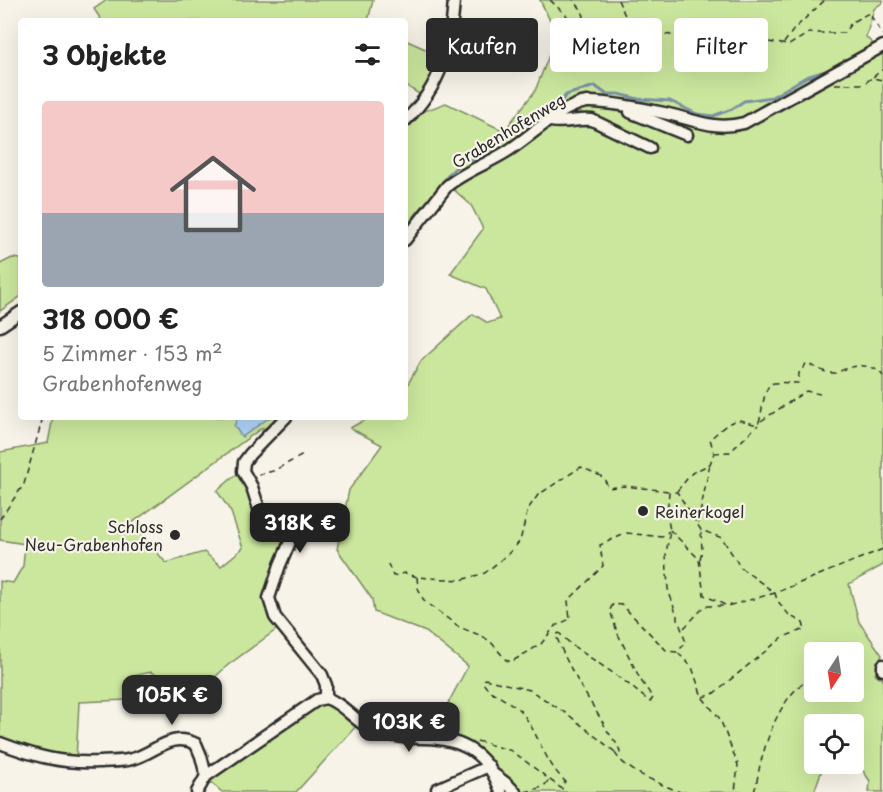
<!DOCTYPE html>
<html lang="de">
<head>
<meta charset="utf-8">
<style>
  body { margin:0; font-family:"Playpen Sans",sans-serif; background:#f2f2f2; color:#222; height:100vh; display:flex; flex-direction:column; font-size:22px; white-space:nowrap }
  * { box-sizing:border-box; margin:0 }
  p { font-size:20px; color:#767676 }
  .icon { flex:none; width:33px; height:33px; fill:none; stroke:currentColor; stroke-width:2; stroke-linecap:round; stroke-linejoin:round }
  .map { position:relative; flex:1; overflow:hidden }
  .sheet { position:absolute; left:18px; top:18px; width:390px; height:402px; display:flex; flex-direction:column; background:#fff; border-radius:6px; box-shadow:0 6px 24px #0002 }
  .sheet>* { flex:none }
  .hud { position:absolute; left:426px; top:18px; width:366px; height:54px; display:flex; gap:12px }
  .needle { width:39px; rotate:192deg }
  .fabs { position:absolute; left:804px; top:642px; display:grid; gap:12px }
  .fabs a { display:grid; place-items:center; width:60px; height:60px; border-radius:6px; background:#fff; box-shadow:0 6px 24px #0002; font-size:30px }
  .price { position:absolute; translate:-50% -51px; padding:0 14px; border-radius:12px; background:#2b2b2b; color:#fff; font-size:20px; line-height:39px; filter:drop-shadow(0 2px 3px #0008) }
  .price::after { content:''; position:absolute; left:50%; top:36px; width:18px; height:14px; margin-left:-9px; background:inherit; clip-path:polygon(0 0,100% 0,50% 100%) }
  .price.on { background:#222; color:#fff }
  ul { padding:0; list-style:none }
  li { display:grid; align-content:center; gap:12px; height:318px; padding:0 24px }
  li+li { border-top:2px solid #e0e0e0 }
  li span { display:grid; place-items:center; height:186px; border-radius:6px; color:#555 }
  li>.icon { margin-inline-start:auto }
  span .icon { width:108px; height:108px; fill:#fffc; stroke-width:1 }
  li b { font-size:26px }
  h2 { display:flex; justify-content:space-between; align-items:center; height:72px; padding:0 24px; font-size:26px }
  .chip { padding:0 21px; border-radius:6px; background:#fff; box-shadow:0 6px 24px #0002; font-size:21px; line-height:54px }
  .chip.on { background:#2b2b2b; color:#fff }
  .map>svg:first-child { display:block }
  .green { fill:#cbe79d; stroke:#7b8964; stroke-width:1.5; fill-rule:evenodd }
  .water { fill:#aed3f7; stroke:#7a90a5; stroke-width:1.5 }
  .lines { fill:none; stroke-linecap:round; stroke-linejoin:round }
  .stream { stroke:#7a90a5; stroke-width:3 }
  .minor-casing { stroke:#2b2b2b; stroke-width:15 }
  .path { stroke:#2b2b2b; stroke-width:1.5; stroke-dasharray:6 4.5; stroke-linecap:butt }
  .minor { stroke:#f7f3e8; stroke-width:10 }
  .poi-dot { fill:#2b2b2b; stroke:#f7f3e8; stroke-width:2 }
  .labels { text-anchor:middle; dominant-baseline:central; stroke-width:4.5; stroke-linejoin:round; paint-order:stroke }
  .street-label { font-size:16px; fill:#2b2b2b; stroke:#f7f3e8 }
  .poi-label { font-size:16px; fill:#2b2b2b; stroke:#f7f3e8; text-anchor:start }
</style>
</head>
<body>
<div class="map">
<svg width="883" height="792" viewBox="0 0 883 792">
  <rect width="100%" height="100%" fill="#f7f3e8"/>
  <filter id="ink" filterUnits="userSpaceOnUse"><feTurbulence type="fractalNoise" baseFrequency=".0167" numOctaves="2"/><feDisplacementMap in="SourceGraphic" scale="12" xChannelSelector="R" yChannelSelector="G"/><feConvolveMatrix kernelMatrix="1 2 1 2 8 2 1 2 1" color-interpolation-filters="sRGB"/></filter>
  <g filter="url(#ink)">
    <g class="green">
      <path d="M107,0H373L368,21H102L94,9Z"/>
      <path d="M540,0H883V2L874,9L866,37L883,53V565L849,584L859,622L882,655L875,674L883,679V792H869L870,781L854,758V724H814V764H824L814,792H521L481,753L438,722L468,666L426,632L374,612L372,599L337,549L349,490L382,445L350,428L370,417H405V389L421,361L473,314L488,323L500,319L486,289L450,274L483,229L471,205L444,181L405,227V118L446,103L504,131L535,91L557,35ZM814,652H854V692H814Z"/>
      <path d="M405,40L439,55L422,96L405,85Z"/>
      <path d="M12,258L21,259V296L0,311V264Z"/>
      <path d="M53,417H286L273,425L259,430L132,523L166,563L204,552L221,566L243,548L231,512L217,491L237,474L245,485L258,522L287,542L266,595L276,630L228,665L178,712L162,690L167,682L151,672L129,677L127,700L79,702L76,760L0,739V581L13,583L23,566L25,544L0,540V452L48,443Z"/>
      <path d="M325,702L359,723L296,792H222L207,779Z"/>
    </g>
    <path class="water" d="M238,417H270L242,437L234,426Z"/>
    <g class="lines">
      <g class="stream">
        <path d="M551,114L566,95L595,86L606,94H619L638,99L670,101L697,114L713,116L732,109L744,101L772,97L806,77L829,70"/>
        <path d="M416,218L450,173L464,160C483,160 495,151 512,142"/>
      </g>
      <g class="minor-casing">
        <g id="minor">
          <path d="M630,112L687,135"/>
          <path d="M405,121C441,86 451,49 454,0"/>
          <path d="M551,121C565,124 578,118 592,120L650,148"/>
          <path d="M405,240L447,186C464,172 487,164 506,152C529,138 562,105 587,102C604,101 646,109 664,113C693,119 714,131 744,123L883,46"/>
          <path d="M0,326L21,312"/>
          <path d="M286,417L250,454L244,462L243,471L252,487L260,512L269,523L284,529L290,536V542L280,565L269,598L275,617L322,675L326,685V698"/>
          <path d="M883,665V670"/>
          <path d="M326,698C341,703 351,716 363,724C370,728 378,731 384,733C399,738 410,738 425,738C464,739 488,754 501,792"/>
          <path d="M0,743C34,756 62,764 99,762C109,761 122,762 132,759C155,753 171,731 196,744L201,756L206,776"/>
          <path d="M495,775L507,784L515,792"/>
          <path d="M437,789L489,766"/>
          <path d="M197,792L206,776L317,700L326,698"/>
        </g>
      </g>
      <g class="path">
        <path d="M550,0L568,17L583,20L584,16L581,9L573,0"/>
        <path d="M618,0L627,20L661,33L732,48L768,42L789,45L809,33H844L852,22L869,13L883,35"/>
        <path d="M784,43L794,29L825,0"/>
        <path d="M873,77L883,69"/>
        <path d="M835,84H863L872,78L883,80"/>
        <path d="M761,421L806,391L820,394"/>
        <path d="M714,453L730,452L758,425"/>
        <path d="M258,475L273,471L303,455"/>
        <path d="M677,491L692,473L710,464L714,453L710,439C720,431 731,417 744,421C750,422 752,425 758,424C763,414 763,383 774,383C781,382 790,383 798,383L799,373L806,364C816,366 824,374 834,373C838,373 843,369 848,368C860,364 875,365 883,376"/>
        <path d="M0,519L24,484L43,417"/>
        <path d="M698,523L710,464"/>
        <path d="M670,530L699,559L704,595L727,606L775,593L883,549"/>
        <path d="M700,559L702,551L701,531"/>
        <path d="M388,564L393,576L405,573L417,577L461,580L485,573L508,554L520,541L528,509L538,495L581,467L603,477L609,488L625,486L668,491"/>
        <path d="M417,577L418,588L424,601L459,627L482,636L491,642L506,660L511,662L541,644L555,626L570,619L568,601L603,566L600,545L627,533L662,537L669,531"/>
        <path d="M684,628L705,606H727"/>
        <path d="M678,653L692,667L702,697L720,719L738,765L735,792"/>
        <path d="M477,741L512,751L562,789L565,781C545,763 539,735 523,714C513,701 490,695 483,683L485,679L530,690L570,716L615,752L620,753C619,743 610,737 606,728C588,697 568,669 556,635L559,633L573,646L622,679L650,702L653,698L640,679L617,632L610,610L613,604L622,605L667,651L677,652L686,643L668,589L666,554L670,530L667,515L669,492H677L701,530L722,538L741,568L775,593L777,600L789,615L803,623L805,629L783,637L720,688L712,695L702,697"/>
        <path d="M615,753C625,771 661,784 680,792"/>
        <path d="M525,792L543,787L549,780"/>
        <path d="M754,792C757,783 758,774 760,765C769,731 782,694 814,675"/>
      </g>
      <use href="#minor" class="minor"/>
    </g>
  </g>
  <g class="poi-dot">
    <circle cx="643" cy="511" r="6"/>
    <circle cx="175" cy="535" r="6"/>
  </g>
  <g class="labels">
    <g class="street-label">
      <text transform="translate(508 130) rotate(-31)">Grabenhofenweg</text>
    </g>
    <g class="poi-label">
      <text x="655" y="511">Reinerkogel</text>
      <text x="163" y="526" text-anchor="end">Schloss<tspan x="163" dy="18">Neu-Grabenhofen</tspan></text>
    </g>
  </g>
</svg>
<div class="fabs">
<a><svg class="needle" viewBox="-14 -14 28 28"><path d="M0-13l5 13h-10z" fill="#e53935"/><path d="M0 13l5-13h-10z" fill="#767676"/></svg></a>
<a><svg class="icon" aria-label="locate" viewBox="0 0 24 24"><circle cx="12" cy="12" r="6"/><path d="M12 2v4M12 18v4M2 12h4M18 12h4"/></svg></a>
</div>
<b class="price on" style="left:300px;top:554px">318K €</b>
<b class="price" style="left:172px;top:726px">105K €</b>
<b class="price" style="left:409px;top:753px">103K €</b>
<div class="hud">
<a class="chip on">Kaufen</a>
<a class="chip">Mieten</a>
<a class="chip">Filter</a>
</div>
<section class="sheet">
<h2>3 Objekte<svg class="icon" aria-label="filters" viewBox="0 0 24 24"><path d="M4 7h16M4 17h16"/><circle cx="9" cy="7" r="2"/><circle cx="15" cy="17" r="2"/></svg></h2>
<ul>
<li><span style="background:linear-gradient(#f6c9c9 60%,#9aa5b1 0)"><svg class="icon" aria-label="home" viewBox="0 0 24 24"><path d="M3 11l9-7 9 7M6 9v11h12V9"/></svg></span><div><b>318 000 €</b><p>5 Zimmer · 153 m²</p><p>Grabenhofenweg</p></div></li>
</ul>
</section>
</div>
</body>
</html>
